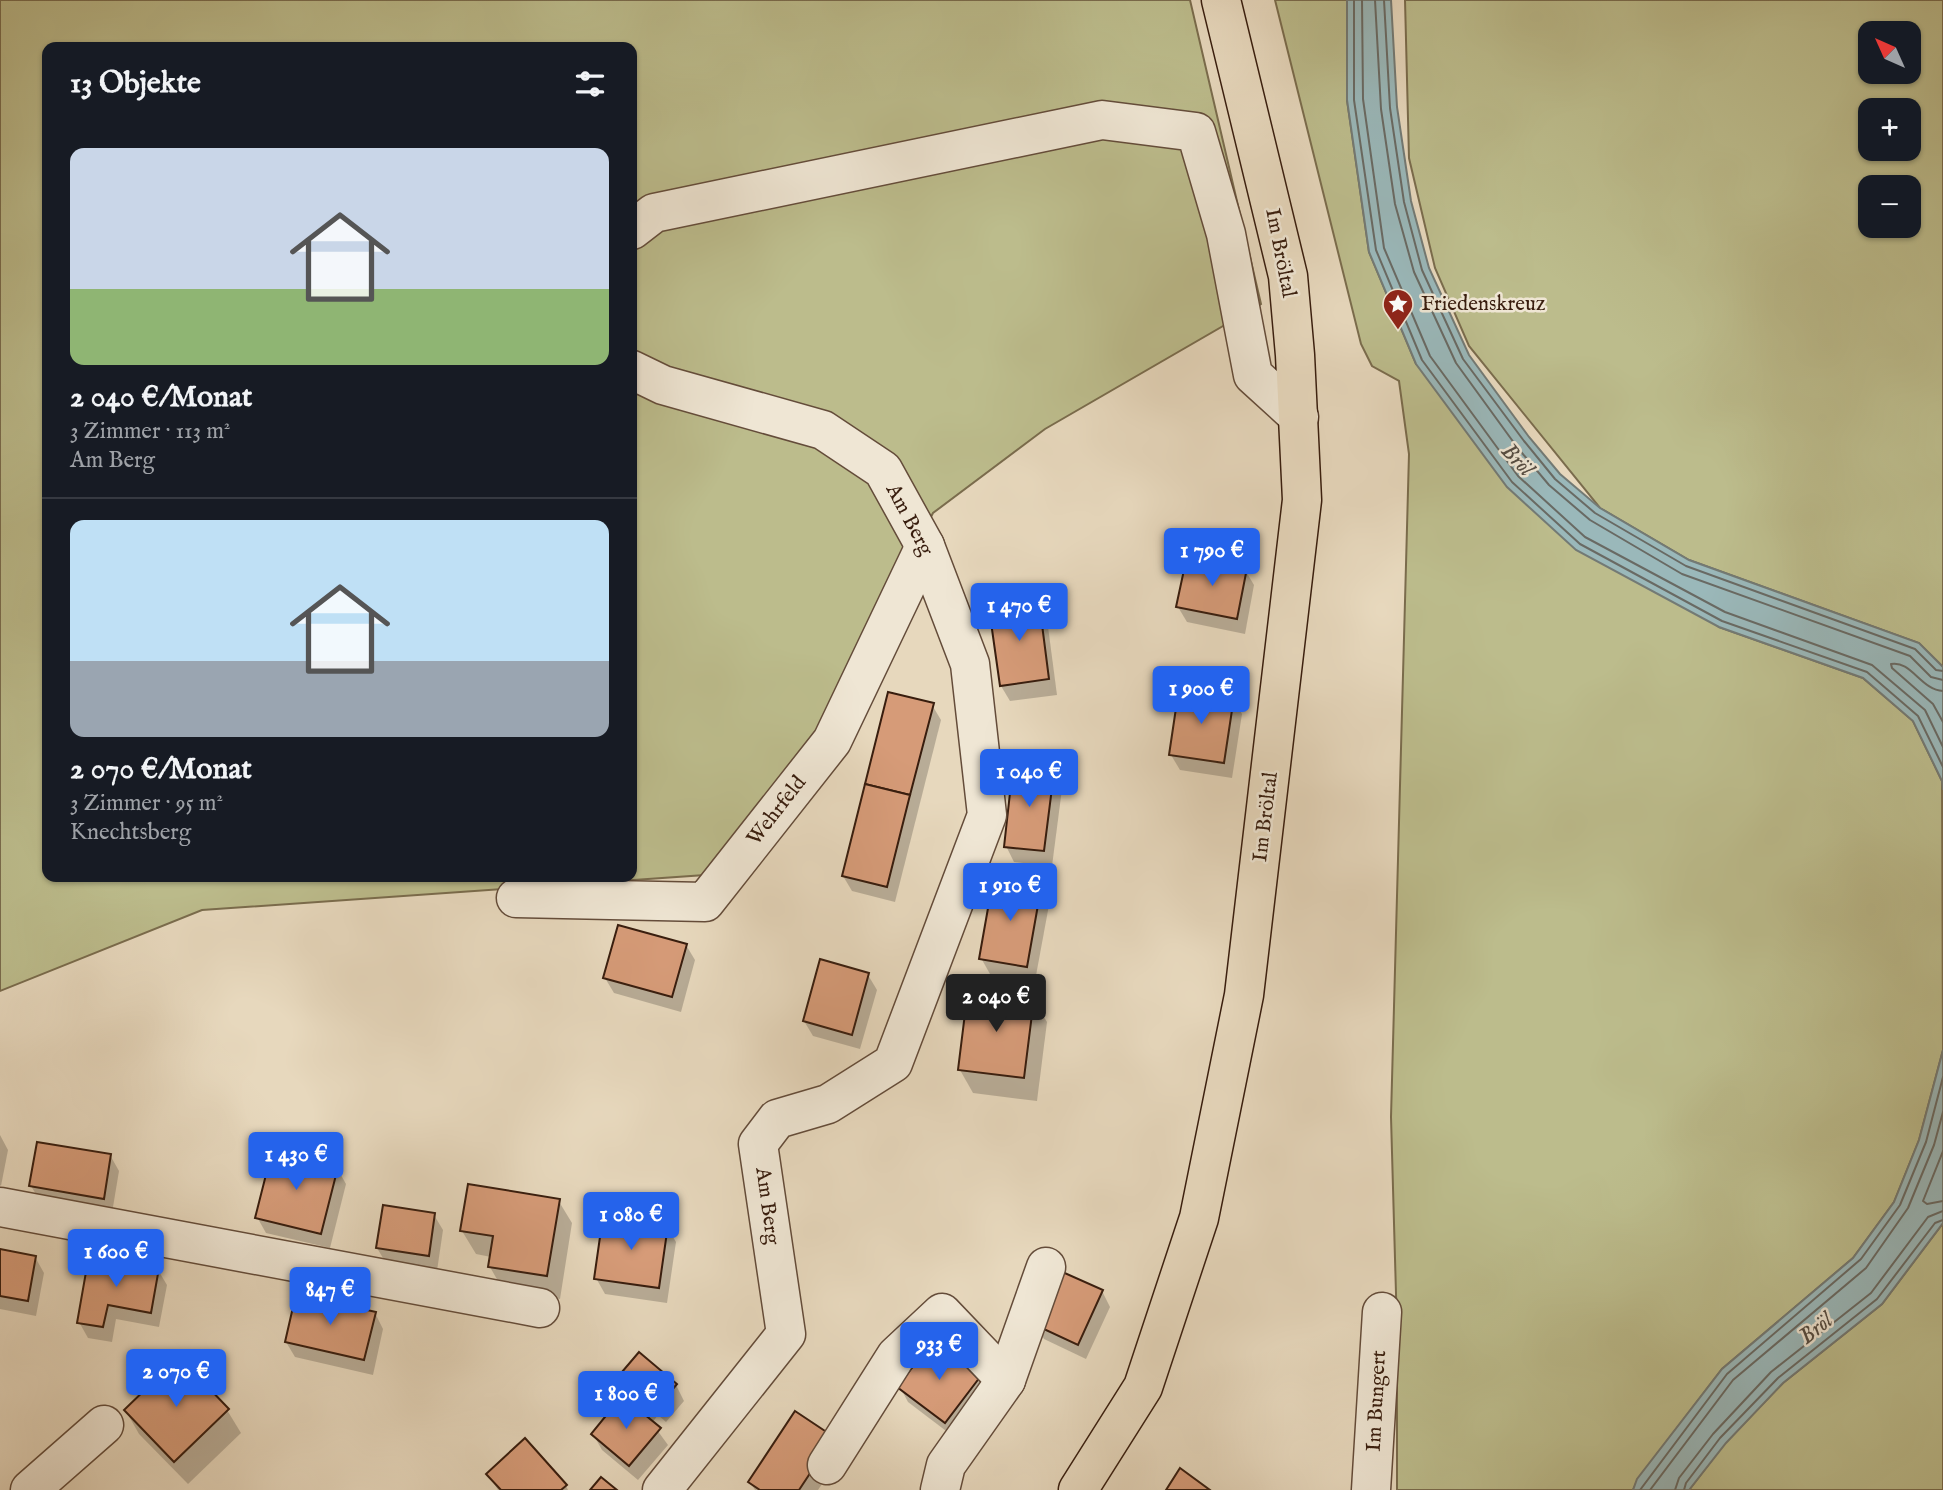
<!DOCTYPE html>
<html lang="de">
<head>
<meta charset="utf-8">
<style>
  body { margin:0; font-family:"IM FELL English",serif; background:#20242c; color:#f1f3f6; height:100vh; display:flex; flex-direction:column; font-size:26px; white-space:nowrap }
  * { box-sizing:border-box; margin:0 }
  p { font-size:23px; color:#9ea1a6 }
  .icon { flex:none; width:38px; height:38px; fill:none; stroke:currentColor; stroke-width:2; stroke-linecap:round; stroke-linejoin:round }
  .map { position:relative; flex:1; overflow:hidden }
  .sheet { position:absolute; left:42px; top:42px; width:595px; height:840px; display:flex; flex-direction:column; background:#171b24; border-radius:14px; box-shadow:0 2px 5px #0004 }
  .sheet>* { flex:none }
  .needle { width:46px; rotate:315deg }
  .buttons { position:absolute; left:1858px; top:21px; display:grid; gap:14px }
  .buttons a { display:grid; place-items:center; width:63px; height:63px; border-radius:14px; background:#171b24; box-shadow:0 2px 5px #0004; font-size:35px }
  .price { position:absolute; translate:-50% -60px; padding:0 16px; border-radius:7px; background:#2563eb; color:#fff; font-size:23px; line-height:46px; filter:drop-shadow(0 2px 4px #0008) }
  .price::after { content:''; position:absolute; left:50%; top:42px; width:21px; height:16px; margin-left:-10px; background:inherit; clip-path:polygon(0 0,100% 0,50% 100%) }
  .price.selected { background:#222; color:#fff }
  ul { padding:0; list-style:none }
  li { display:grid; align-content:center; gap:14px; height:371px; padding:0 28px }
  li+li { border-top:2px solid #363941 }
  li span { display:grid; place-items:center; height:217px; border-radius:14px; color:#555 }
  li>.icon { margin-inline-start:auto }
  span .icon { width:126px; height:126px; fill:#fffc; stroke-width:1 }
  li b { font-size:30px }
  h2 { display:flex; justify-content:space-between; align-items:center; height:84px; padding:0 28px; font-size:30px }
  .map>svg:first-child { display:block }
  .green { fill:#bcbc8c; stroke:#7a6c4d; stroke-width:2; fill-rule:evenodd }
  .water { fill:#9ab8ba; stroke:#737a75; stroke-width:2 }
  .shadow { fill:#0003 }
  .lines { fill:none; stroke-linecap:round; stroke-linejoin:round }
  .shore { stroke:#696a64; stroke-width:2 }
  .building { fill:#d69b78; stroke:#381d0e; stroke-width:2 }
  .minor-casing { stroke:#644c3a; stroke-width:41 }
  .major-casing { stroke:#381d0e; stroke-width:41 }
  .minor { stroke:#efe6d4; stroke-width:38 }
  .major { stroke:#e7d8bd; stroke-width:38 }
  .labels { text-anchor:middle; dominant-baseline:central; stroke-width:5; stroke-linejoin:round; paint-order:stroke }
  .street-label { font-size:21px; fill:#381d0e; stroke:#efe6d4 }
  .poi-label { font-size:21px; fill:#381d0e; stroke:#efe6d4; text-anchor:start }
  .water-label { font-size:23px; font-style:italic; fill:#554c42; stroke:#efe6d4 }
</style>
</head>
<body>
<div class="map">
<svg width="1943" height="1490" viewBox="0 0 1943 1490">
  <rect width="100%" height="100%" fill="#e7d8bd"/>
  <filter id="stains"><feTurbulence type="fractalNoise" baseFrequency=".00286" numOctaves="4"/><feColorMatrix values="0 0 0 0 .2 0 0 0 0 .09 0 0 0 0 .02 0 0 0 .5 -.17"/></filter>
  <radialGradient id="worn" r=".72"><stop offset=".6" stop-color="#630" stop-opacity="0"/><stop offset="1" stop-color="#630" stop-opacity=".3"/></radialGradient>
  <g class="green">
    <path d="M0,0H1190L1261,304L1045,429L933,513L820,729L705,875L202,910L0,991ZM47,47H632V877H47Z"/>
    <path d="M1275,0H1347V100L1369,252L1416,364L1719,627L1863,678L1913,721L1942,781L1943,1050L1919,1140L1894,1202L1853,1258L1722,1369L1638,1479L1633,1490H1397V1329L1391,1117L1409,454L1399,381L1372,366L1361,344Z"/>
    <path d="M1405,0H1943V667L1919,643L1689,560L1600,508L1469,346L1435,268L1409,158ZM1871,33H1909V72H1871ZM1871,110H1909V149H1871ZM1871,187H1909V226H1871Z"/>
    <path d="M1943,1223V1490H1689L1725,1443L1783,1383L1882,1304Z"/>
  </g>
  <g class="water">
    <path d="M1347,0H1391L1397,107L1411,201L1429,268L1469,355L1529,437L1560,474L1600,508L1689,560L1919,643L1943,667V790L1942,781L1913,721L1863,678L1719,627L1576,550L1507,487L1416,364L1369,252L1347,100Z"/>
    <path d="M1943,1050V1223L1882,1304L1783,1383L1726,1443L1689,1490H1633L1637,1479L1722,1369L1853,1258L1894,1202L1919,1140Z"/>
  </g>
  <g class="shadow">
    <path d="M1245,570L1254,585L1245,634L1187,622L1178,607Z"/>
    <path d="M1038,603L1047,619L1057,695L1010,701L1001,686L991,610Z"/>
    <path d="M1233,699L1242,714L1232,778L1180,770L1171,755Z"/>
    <path d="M932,705L941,720L895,902L852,891L843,876Z"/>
    <path d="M1053,773L1062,789L1052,866L1014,862L1006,846Z"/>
    <path d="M1040,890L1049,905L1035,981L990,974L981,958Z"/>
    <path d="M686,945L695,960L681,1012L614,993L605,978Z"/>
    <path d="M868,975L877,990L860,1049L813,1036L804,1021Z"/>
    <path d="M1033,999L1047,1022L1037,1101L973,1093L960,1070Z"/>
    <path d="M0,1135L8,1150L1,1186L0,1185Z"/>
    <path d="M110,1155L119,1171L112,1213L40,1201L31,1186Z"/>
    <path d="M337,1168L346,1184L330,1248L266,1233L257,1217Z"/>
    <path d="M558,1200L572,1223L560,1299L503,1290L490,1267L491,1257L476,1254L462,1231Z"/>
    <path d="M434,1215L443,1230L437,1271L386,1263L377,1248Z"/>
    <path d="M667,1227L676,1242L667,1303L605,1294L596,1278Z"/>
    <path d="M0,1251L35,1257L44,1273L36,1316L0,1309Z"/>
    <path d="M158,1270L167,1285L159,1327L116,1319L112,1342L88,1338L79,1322Z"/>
    <path d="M1102,1291L1110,1307L1086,1359L1044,1339L1035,1324Z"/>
    <path d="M375,1313L383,1329L373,1375L295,1357L286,1342Z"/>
    <path d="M979,1378L988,1393L954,1437L908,1402L900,1387Z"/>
    <path d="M676,1385L684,1401L666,1422L658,1415L652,1423L668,1445L638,1480L602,1450L593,1434L615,1408L607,1394Z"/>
    <path d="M227,1410L241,1433L188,1484L139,1434L126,1411Z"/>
    <path d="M842,1454L818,1490H755L750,1482Z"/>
    <path d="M488,1474L566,1486L568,1490H498Z"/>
  </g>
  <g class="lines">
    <g class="shore">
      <path d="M1354,0V100L1376,250L1422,360L1512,482L1580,544L1722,621L1867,672L1918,716L1943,767"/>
      <path d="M1362,0L1363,99L1384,248L1430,356L1518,476L1585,537L1725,612L1872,665L1925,710L1943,747"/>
      <path d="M1375,0L1381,109L1395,204L1414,272L1456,363L1517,447L1549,485L1590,520L1682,574L1910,656L1931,677L1943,680"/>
      <path d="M1384,0L1390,108L1404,202L1422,270L1463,359L1524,441L1555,479L1595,513L1686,566L1915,649L1936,670L1943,671"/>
      <path d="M1943,691C1921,690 1911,660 1891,664L1892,668L1933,704L1943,722"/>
      <path d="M1943,1151L1923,1201L1927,1204L1943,1201"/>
      <path d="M1640,1490L1727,1374L1861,1259L1900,1205L1926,1142L1943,1077"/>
      <path d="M1650,1490L1733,1380L1866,1268L1908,1208L1934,1145L1943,1112"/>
      <path d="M1675,1490L1679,1478L1713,1434L1771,1372L1871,1293L1928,1217L1943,1211"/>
      <path d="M1684,1490L1686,1483L1720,1438L1778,1378L1877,1299L1935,1223L1943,1220"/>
    </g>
  </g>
  <g class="building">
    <path d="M1187,556L1247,568L1237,619L1176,607Z"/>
    <path d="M1039,601L1049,679L1000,686L989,608Z"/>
    <path d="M1179,688L1234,697L1224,763L1169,755Z"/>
    <path d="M888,692L934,703L910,795L865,784Z"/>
    <path d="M1013,766L1054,772L1044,851L1004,847Z"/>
    <path d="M865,784L910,795L887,887L842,876Z"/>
    <path d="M993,880L1041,888L1027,967L979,959Z"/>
    <path d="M618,925L687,944L672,997L603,978Z"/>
    <path d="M820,959L869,973L852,1035L803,1021Z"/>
    <path d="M968,989L1034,998L1024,1078L958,1070Z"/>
    <path d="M37,1142L111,1154L104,1199L29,1186Z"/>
    <path d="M272,1151L338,1167L321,1234L255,1218Z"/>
    <path d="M468,1184L560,1199L547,1276L488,1267L493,1236L460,1231Z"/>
    <path d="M383,1205L435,1213L429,1256L376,1248Z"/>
    <path d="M603,1216L668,1225L659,1288L594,1279Z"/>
    <path d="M0,1249L36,1256L28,1301L0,1296Z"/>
    <path d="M89,1255L159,1268L151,1313L108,1305L103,1327L77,1323Z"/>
    <path d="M1058,1270L1103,1290L1078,1345L1033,1324Z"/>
    <path d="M296,1294L376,1312L364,1360L285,1342Z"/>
    <path d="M933,1341L980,1377L945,1423L897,1387Z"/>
    <path d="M639,1352L677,1384L657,1408L649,1401L640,1411L622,1396L617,1403L604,1393Z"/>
    <path d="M179,1357L229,1409L174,1462L124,1410Z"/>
    <path d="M622,1396L661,1428L629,1466L591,1434Z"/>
    <path d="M795,1411L834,1437L799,1490H760L748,1482Z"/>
    <path d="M525,1438L567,1485L561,1490H501L486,1474Z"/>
    <path d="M1180,1468L1210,1490H1166Z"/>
    <path d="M601,1477L617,1490H590Z"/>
  </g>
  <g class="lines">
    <g class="minor-casing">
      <g id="minor">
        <path d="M632,230L654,213L1102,120L1196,132L1226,234L1253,375L1299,417"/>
        <path d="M632,370L663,385L823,430L883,470L925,546L970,664L987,815L893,1063L828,1104L777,1119L758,1144L786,1334L662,1490"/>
        <path d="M516,898L705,902L832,741L925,546"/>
        <path d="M0,1207L540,1308"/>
        <path d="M827,1465L896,1356L942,1313L1006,1380"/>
        <path d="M30,1490L104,1425"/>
        <path d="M940,1490L946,1465L1006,1380L1046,1267"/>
        <path d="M1371,1490L1382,1312"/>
      </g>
    </g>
    <g class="major-casing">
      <path id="major" d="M1078,1490L1143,1387L1199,1218L1244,995L1302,500L1295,355L1288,276L1221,0"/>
    </g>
    <use href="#minor" class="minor"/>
    <use href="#major" class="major"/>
  </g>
  <defs>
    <g id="sight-pin" transform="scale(1.575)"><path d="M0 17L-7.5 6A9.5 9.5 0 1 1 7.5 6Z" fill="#8f2418" stroke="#efe6d4"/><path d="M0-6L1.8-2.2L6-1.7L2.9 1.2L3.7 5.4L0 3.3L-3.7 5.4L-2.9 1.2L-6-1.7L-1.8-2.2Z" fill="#fff"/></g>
  </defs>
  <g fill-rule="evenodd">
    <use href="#sight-pin" x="1398" y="304"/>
  </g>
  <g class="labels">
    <g class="street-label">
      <text transform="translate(1280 253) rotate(79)">Im Bröltal</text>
      <text transform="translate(909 520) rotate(62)">Am Berg</text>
      <text transform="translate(777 811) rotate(-52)">Wehrfeld</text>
      <text transform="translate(1266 817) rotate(-83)">Im Bröltal</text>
      <text transform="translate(767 1206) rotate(82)">Am Berg</text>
      <text transform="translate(1377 1401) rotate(-87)">Im Bungert</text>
    </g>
    <g class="poi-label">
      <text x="1421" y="304">Friedenskreuz</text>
    </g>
    <g class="water-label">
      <text transform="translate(1517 460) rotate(46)">Bröl</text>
      <text transform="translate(1816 1329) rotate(-39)">Bröl</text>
    </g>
  </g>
  <rect width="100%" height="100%" filter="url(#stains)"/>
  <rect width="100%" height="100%" fill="url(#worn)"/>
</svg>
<div class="buttons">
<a><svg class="needle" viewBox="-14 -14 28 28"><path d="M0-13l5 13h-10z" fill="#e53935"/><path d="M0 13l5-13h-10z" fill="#9ea1a6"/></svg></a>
<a>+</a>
<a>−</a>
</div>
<b class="price" style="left:1212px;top:588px">1 790 €</b>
<b class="price" style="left:1019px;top:643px">1 470 €</b>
<b class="price" style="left:1201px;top:726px">1 900 €</b>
<b class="price" style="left:1029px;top:809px">1 040 €</b>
<b class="price" style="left:1010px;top:923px">1 910 €</b>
<b class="price selected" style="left:996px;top:1034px">2 040 €</b>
<b class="price" style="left:296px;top:1192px">1 430 €</b>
<b class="price" style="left:631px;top:1252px">1 080 €</b>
<b class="price" style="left:116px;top:1289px">1 600 €</b>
<b class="price" style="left:330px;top:1327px">847 €</b>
<b class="price" style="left:939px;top:1382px">933 €</b>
<b class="price" style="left:176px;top:1409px">2 070 €</b>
<b class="price" style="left:626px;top:1431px">1 800 €</b>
<section class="sheet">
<h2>13 Objekte<svg class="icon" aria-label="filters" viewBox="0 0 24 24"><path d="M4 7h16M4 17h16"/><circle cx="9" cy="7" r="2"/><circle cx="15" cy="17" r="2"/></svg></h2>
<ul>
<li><span style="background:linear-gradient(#c9d6e8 65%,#8fb573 0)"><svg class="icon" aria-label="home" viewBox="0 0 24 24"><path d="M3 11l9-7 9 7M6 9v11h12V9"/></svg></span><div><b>2 040 €/Monat</b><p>3 Zimmer · 113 m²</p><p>Am Berg</p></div></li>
<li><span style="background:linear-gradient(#bfe0f5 65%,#9aa5b1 0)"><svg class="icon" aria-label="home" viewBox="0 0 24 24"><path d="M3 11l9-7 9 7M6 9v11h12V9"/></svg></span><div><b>2 070 €/Monat</b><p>3 Zimmer · 95 m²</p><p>Knechtsberg</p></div></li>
</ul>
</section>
</div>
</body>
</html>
